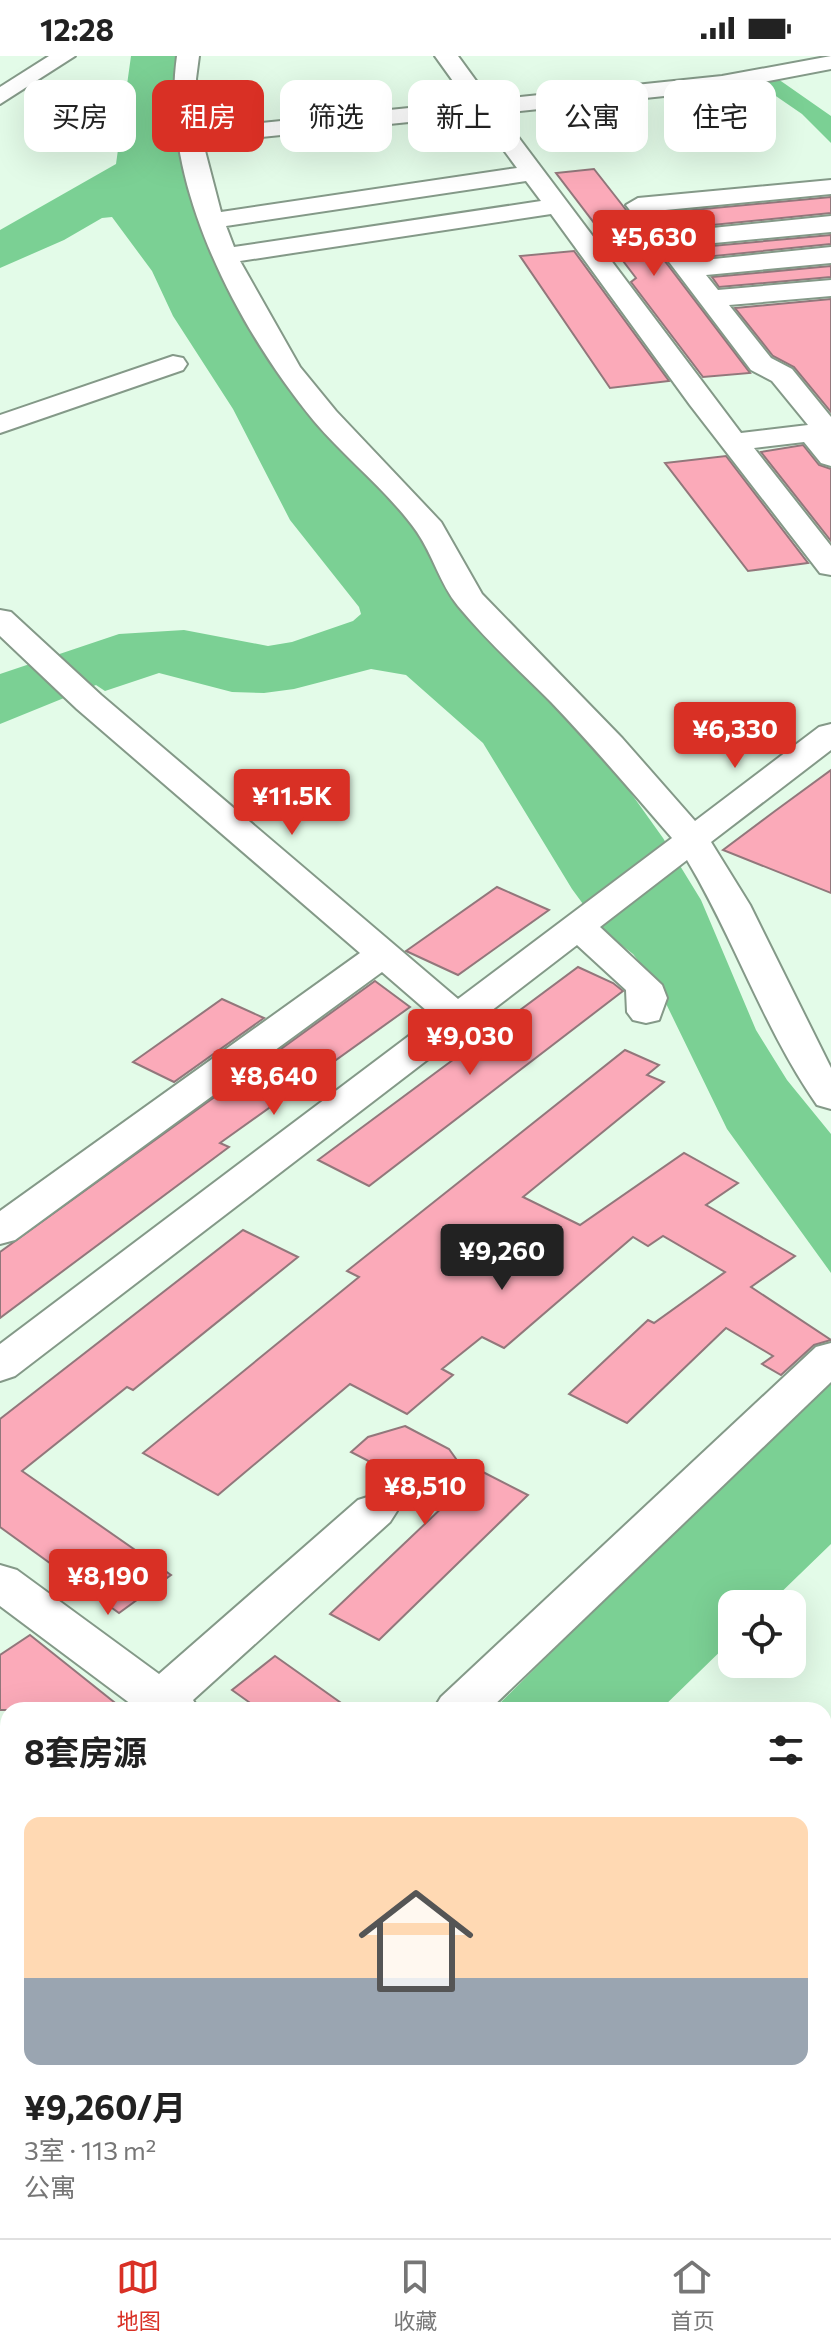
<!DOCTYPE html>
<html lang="zh">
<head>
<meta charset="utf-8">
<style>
  body { margin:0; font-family:Commissioner,"Noto Sans SC",sans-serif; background:#f6f6f6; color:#222; height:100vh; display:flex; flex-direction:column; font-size:30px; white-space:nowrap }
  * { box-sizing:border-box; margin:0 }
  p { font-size:26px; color:#767676 }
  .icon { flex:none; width:44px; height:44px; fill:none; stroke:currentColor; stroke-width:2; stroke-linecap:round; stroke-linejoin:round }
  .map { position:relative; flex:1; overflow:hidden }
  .panel { position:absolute; left:0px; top:1646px; width:832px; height:536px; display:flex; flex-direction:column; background:#fff; border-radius:24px 24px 0 0; box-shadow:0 8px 32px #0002 }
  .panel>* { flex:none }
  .banner { position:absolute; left:24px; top:24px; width:784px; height:72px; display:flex; gap:16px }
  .controls { position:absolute; left:718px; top:1534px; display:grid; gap:16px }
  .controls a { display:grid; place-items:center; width:88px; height:88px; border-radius:16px; background:#fff; box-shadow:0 8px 32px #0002; font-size:40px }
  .price { position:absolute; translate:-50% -68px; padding:0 18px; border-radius:8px; background:#d93025; color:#fff; font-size:26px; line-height:52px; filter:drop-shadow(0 2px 4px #0008) }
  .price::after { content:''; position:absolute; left:50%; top:48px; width:24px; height:18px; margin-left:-12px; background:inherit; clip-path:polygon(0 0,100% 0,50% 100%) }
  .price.selected { background:#222; color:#fff }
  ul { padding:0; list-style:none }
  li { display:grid; align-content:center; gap:16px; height:424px; padding:0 24px }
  li span { display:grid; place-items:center; height:248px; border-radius:16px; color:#555 }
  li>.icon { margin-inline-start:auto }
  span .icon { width:144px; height:144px; fill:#fffc; stroke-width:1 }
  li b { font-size:34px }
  h2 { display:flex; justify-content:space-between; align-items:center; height:96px; padding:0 24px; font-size:34px }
  .tag { padding:0 28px; border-radius:16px; background:#fff; box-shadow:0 8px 32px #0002; font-size:28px; line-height:72px }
  .tag.selected { background:#d93025; color:#fff }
  .status { display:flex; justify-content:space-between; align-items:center; height:56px; padding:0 40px; background:#fff; direction:ltr }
  .status svg { height:22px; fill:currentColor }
  .menu { display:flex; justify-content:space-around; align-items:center; height:112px; border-top:2px solid #e0e0e0; background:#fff; font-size:22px; color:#767676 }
  .menu a { display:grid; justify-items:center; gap:4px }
  .menu .selected { color:#d93025 }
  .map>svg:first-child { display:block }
  .green { fill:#adf6c0 }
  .water { fill:#7bd094 }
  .building { fill:#fbaab9; stroke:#92777b; stroke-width:2 }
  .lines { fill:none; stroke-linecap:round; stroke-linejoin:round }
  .minor-casing { stroke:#849988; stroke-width:4 }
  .minor { fill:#fff; fill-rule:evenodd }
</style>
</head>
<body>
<div class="status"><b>12:28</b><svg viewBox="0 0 49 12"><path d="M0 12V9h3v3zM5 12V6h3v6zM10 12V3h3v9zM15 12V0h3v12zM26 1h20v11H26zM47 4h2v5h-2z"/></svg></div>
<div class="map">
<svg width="831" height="2182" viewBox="0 0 831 2182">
  <rect width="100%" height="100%" fill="#e3fbe8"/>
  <path class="green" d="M392,2174H519L511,2182H384Z"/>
  <g class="water">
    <path d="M131,0H182L215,200L405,455L608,705L663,782L701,844L756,974L787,1024L831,1078V1217L727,1073L656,927L633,898L602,874L572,833L483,687L406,619L371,613L294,633L264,637L232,636L159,617L105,635L96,629L0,668V618L119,578L184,574L268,590L292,586L353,565L361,558L359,551L290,464L233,353L173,260L152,215L112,161L102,162L64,184L0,212V174L116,108Z"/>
    <path d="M778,23L831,60V87L802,58L757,27Z"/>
    <path d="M831,1319V1488L769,1548H732V1584L660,1654H493Z"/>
    <path d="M8,2119V2174H145L137,2182H0V2126Z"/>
  </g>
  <g class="building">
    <path d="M594,113L623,150L750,317L703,321L631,226L636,222L556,117Z"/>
    <path d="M831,141V157L673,173L661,157Z"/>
    <path d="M831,179V188L695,202L689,192Z"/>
    <path d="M574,195L669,325L610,332L520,200Z"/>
    <path d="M831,210V221L719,231L712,221Z"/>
    <path d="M831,243V356L794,311L773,300L735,252Z"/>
    <path d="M803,389L819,409L831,413V485L761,396Z"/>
    <path d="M726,400L808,507L748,515L665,407Z"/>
    <path d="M831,714V837L723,794L775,755Z"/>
    <path d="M497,831L549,854L458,919L406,895Z"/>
    <path d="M578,911L613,927L623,935L369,1130L318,1104Z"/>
    <path d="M375,925L410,951L220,1087L229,1091L0,1262V1196Z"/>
    <path d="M222,943L264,962L174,1026L133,1006Z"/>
    <path d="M625,994L659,1009L647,1019L664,1026L523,1141L580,1169L684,1097L738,1127L706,1149L795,1200L751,1231L831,1284L814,1289L781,1319L762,1308L773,1300L726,1272L627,1367L569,1338L648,1264L654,1267L725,1216L663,1180L648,1190L633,1181L504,1292L482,1281L442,1313L453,1319L407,1358L350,1328L218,1439L143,1397L359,1221L347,1215Z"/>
    <path d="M243,1174L298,1201L133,1334L127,1331L22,1415L171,1519L119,1557L0,1471V1363Z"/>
    <path d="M405,1370L449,1393L471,1424L481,1415L528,1439L379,1584L330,1558L448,1446L351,1396L368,1381Z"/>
    <path d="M30,1579L124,1654H0V1599Z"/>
    <path d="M275,1600L351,1654H260L232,1634Z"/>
  </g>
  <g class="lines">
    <g class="minor-casing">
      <g id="minor">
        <path d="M49,0H75L0,48V31Z"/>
        <path d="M177,0H199L196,23L201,73L468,46L435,0H458L490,44L722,20L831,0V13L722,34L500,57L741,377L808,369L772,325L751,314L626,149L638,142L831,124V138L655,155L672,176L831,160V176L683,190L694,205L831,191V207L706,219L718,234L831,224V240L729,249L771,302L792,313L831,361V410L821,407L804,386L754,392L831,490V519L820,517L690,349L551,158L240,205L300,311L336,355L441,466L482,538L622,682L695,765L819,671L831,668V694L711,786L750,849L831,1012V1053L817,1049C764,973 735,884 687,804L600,871L662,929L667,942L659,964L646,967L633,964L627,956L626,934L577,889L15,1320L0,1325V1288L434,961L382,916L15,1184L0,1188V1155L360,897L77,653L0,580V554L11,556L101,639L458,943L672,782C632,736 593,690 551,646C520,615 486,584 458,550C440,528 433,499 417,476C388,435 346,403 314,365C237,271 159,125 177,0ZM478,59L517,112L221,156L203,87ZM526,125L541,145L234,191L226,170Z"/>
        <path d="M173,300L183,302L187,308L183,314L0,377V359Z"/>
        <path d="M831,1287V1326L489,1654H433L441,1641L816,1291Z"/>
        <path d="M374,1439L390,1444L397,1455L390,1466L193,1644L199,1654H139L0,1550V1509L17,1514L159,1618L358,1444Z"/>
        <path d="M0,1816L8,1819V1865L0,1862Z"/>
        <path d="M8,2029V2081L0,2084V2032Z"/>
        <path d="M824,2104L831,2107V2159L824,2156Z"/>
      </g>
    </g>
    <use href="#minor" class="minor"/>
  </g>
</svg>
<div class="controls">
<a><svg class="icon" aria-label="locate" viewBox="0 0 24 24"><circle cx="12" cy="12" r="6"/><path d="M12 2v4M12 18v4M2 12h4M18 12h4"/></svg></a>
</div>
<b class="price" style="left:654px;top:222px">¥5,630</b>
<b class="price" style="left:735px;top:714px">¥6,330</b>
<b class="price" style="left:292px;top:781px">¥11.5K</b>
<b class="price" style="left:470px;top:1021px">¥9,030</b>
<b class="price" style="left:274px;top:1061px">¥8,640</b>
<b class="price selected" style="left:502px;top:1236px">¥9,260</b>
<b class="price" style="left:425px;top:1471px">¥8,510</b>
<b class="price" style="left:108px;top:1561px">¥8,190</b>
<div class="banner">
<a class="tag">买房</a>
<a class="tag selected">租房</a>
<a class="tag">筛选</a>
<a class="tag">新上</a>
<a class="tag">公寓</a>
<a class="tag">住宅</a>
</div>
<section class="panel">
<h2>8套房源<svg class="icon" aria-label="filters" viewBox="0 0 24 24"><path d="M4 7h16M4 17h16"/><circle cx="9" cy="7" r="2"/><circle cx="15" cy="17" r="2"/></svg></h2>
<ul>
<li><span style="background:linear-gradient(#ffd9b3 65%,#9aa5b1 0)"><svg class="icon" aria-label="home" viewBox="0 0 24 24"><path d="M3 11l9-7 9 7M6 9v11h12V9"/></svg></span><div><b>¥9,260/月</b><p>3室 · 113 m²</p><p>公寓</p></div></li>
</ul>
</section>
</div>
<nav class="menu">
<a class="selected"><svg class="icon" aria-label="map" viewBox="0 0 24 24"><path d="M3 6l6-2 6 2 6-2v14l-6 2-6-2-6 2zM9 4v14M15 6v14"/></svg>地图</a>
<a><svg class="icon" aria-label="saved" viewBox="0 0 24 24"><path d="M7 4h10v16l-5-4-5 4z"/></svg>收藏</a>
<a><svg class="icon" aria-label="home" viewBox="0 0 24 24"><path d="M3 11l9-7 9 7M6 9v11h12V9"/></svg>首页</a>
</nav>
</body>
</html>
